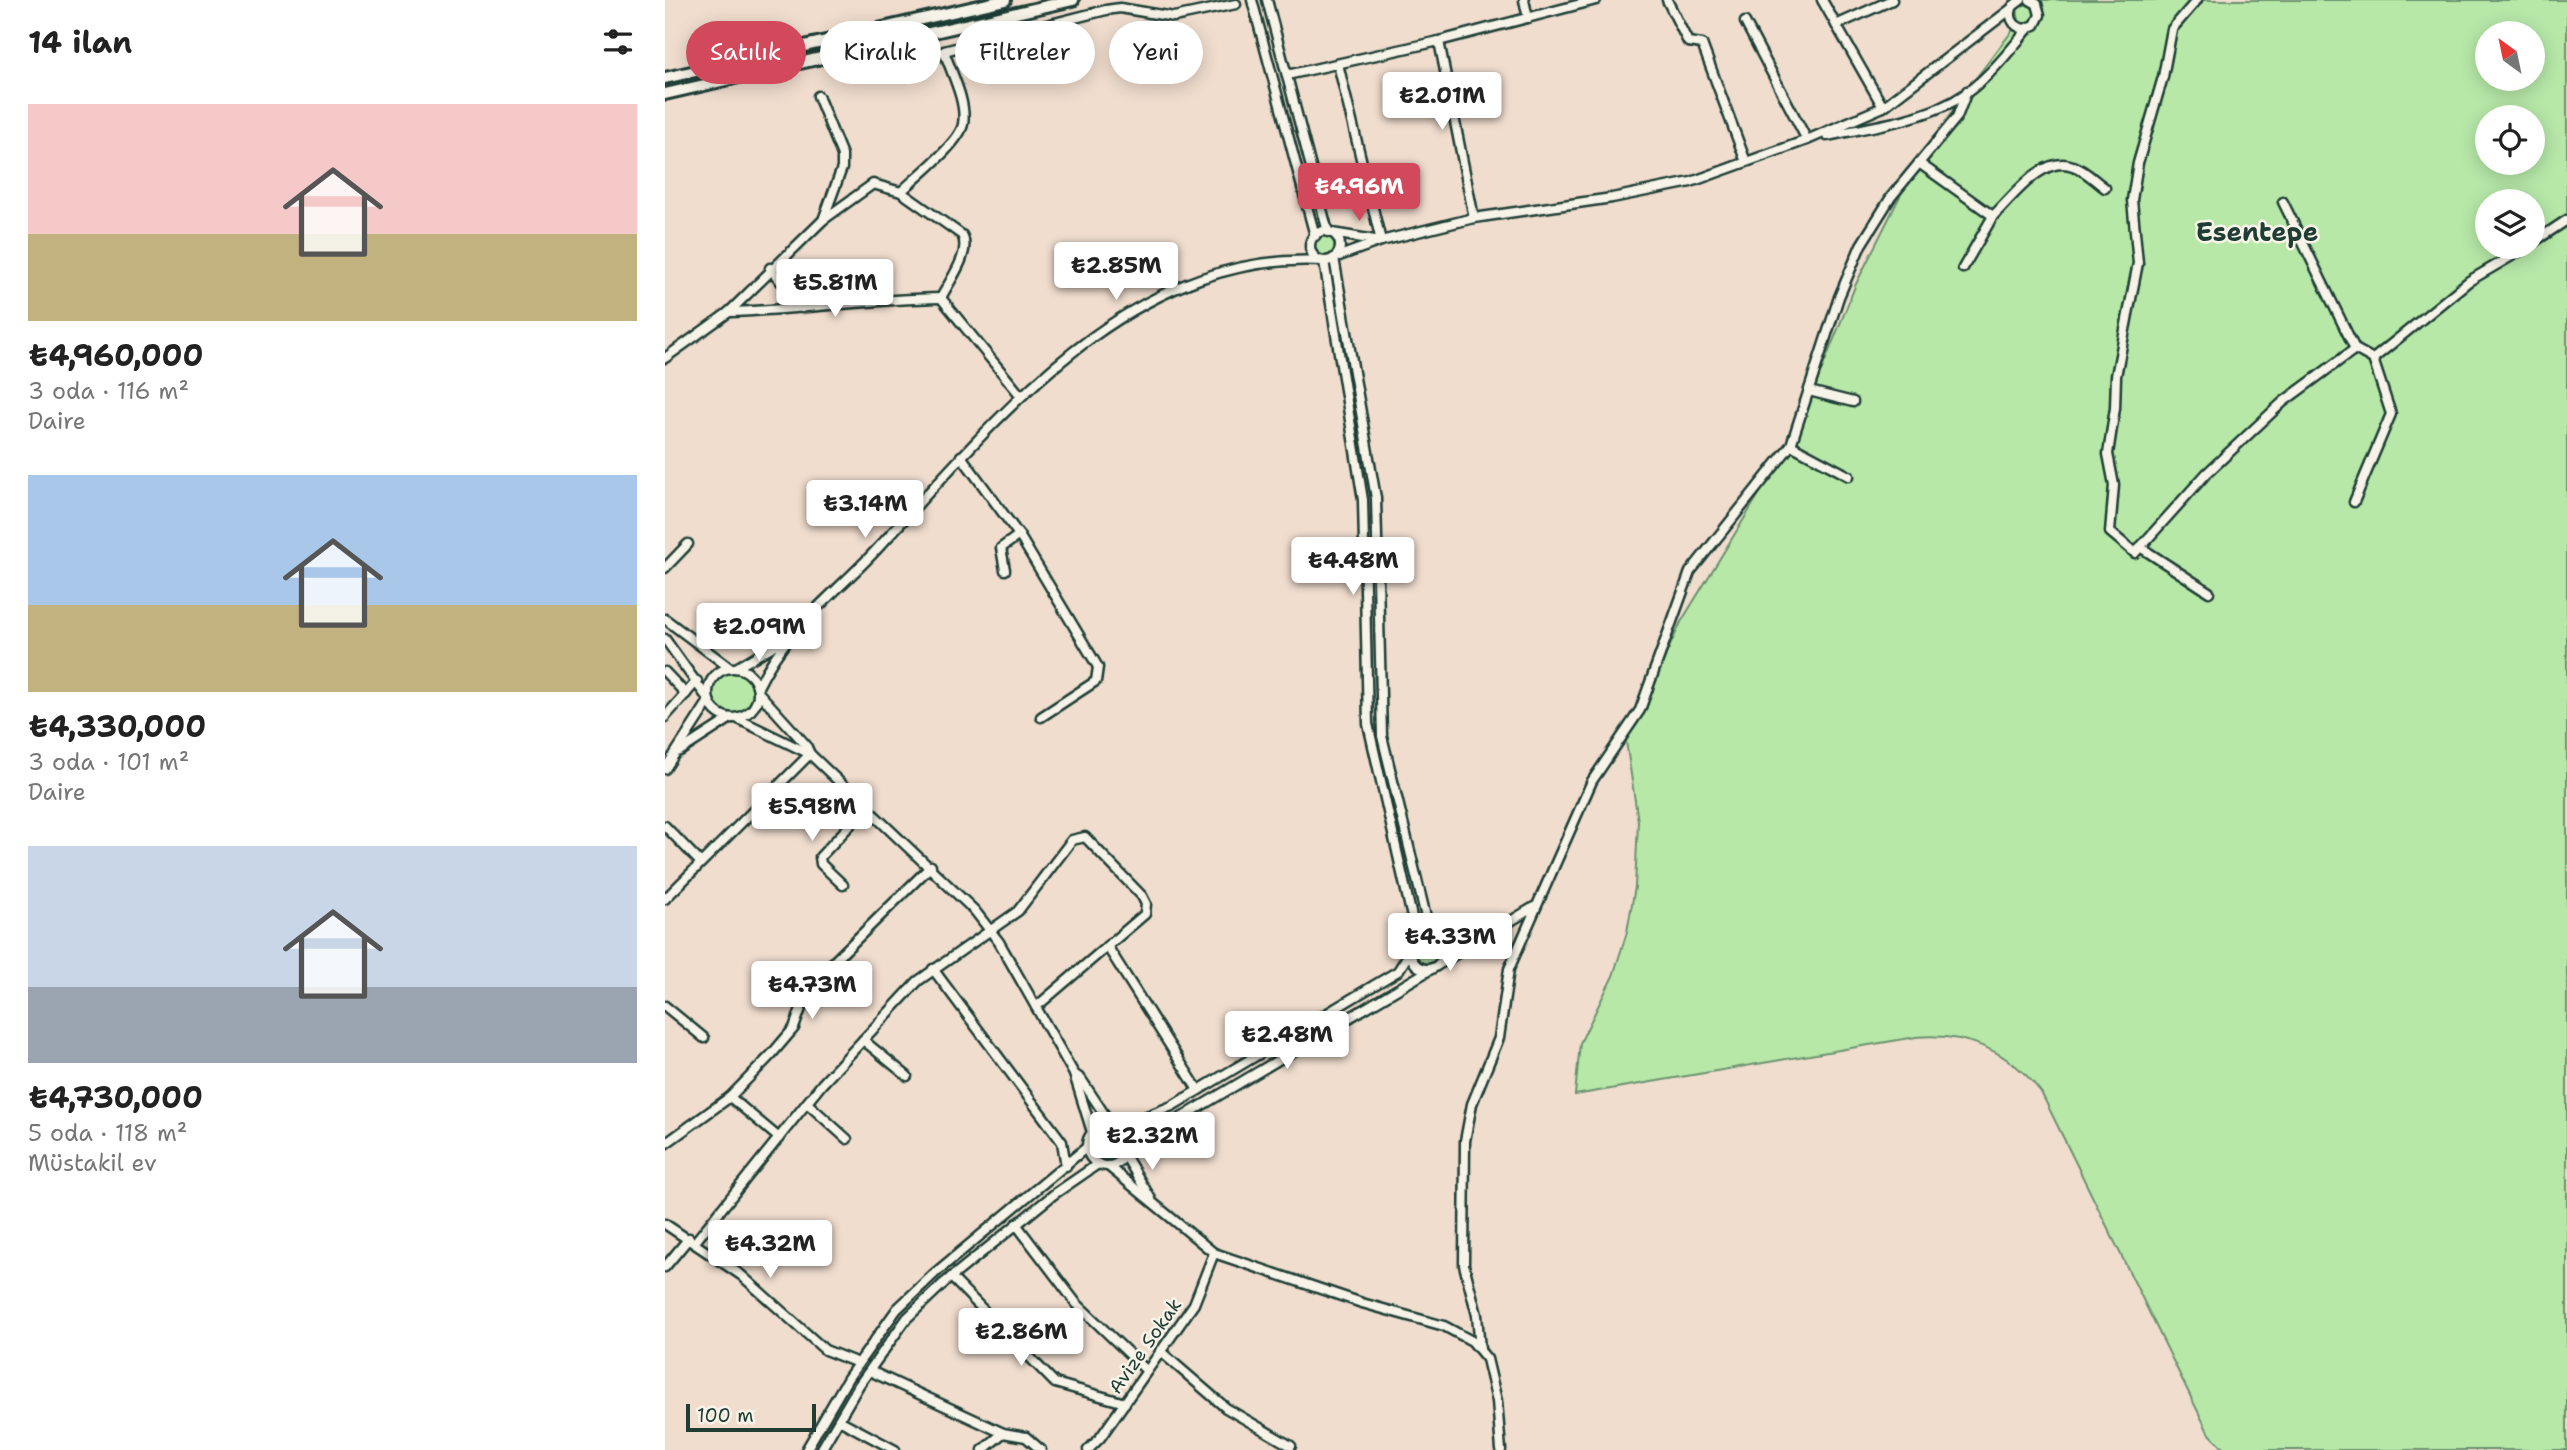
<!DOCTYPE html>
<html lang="tr">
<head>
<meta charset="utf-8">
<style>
  body { margin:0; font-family:"Shantell Sans",sans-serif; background:#f2f2f2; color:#222; height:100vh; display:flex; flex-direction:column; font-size:26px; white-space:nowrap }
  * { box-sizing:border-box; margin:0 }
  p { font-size:23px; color:#767676 }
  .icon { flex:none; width:38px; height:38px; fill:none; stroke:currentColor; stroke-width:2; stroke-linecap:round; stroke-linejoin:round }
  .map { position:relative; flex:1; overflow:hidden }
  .details { display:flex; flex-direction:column; background:#fff; width:665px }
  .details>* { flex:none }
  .guide { position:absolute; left:21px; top:21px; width:665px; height:63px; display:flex; gap:14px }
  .needle { width:46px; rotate:327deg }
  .tools { position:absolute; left:1810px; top:21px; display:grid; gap:14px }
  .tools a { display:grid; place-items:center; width:70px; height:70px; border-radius:50%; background:#fff; box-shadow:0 4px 18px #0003; font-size:35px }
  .scale { position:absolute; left:21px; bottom:18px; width:130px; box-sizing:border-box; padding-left:7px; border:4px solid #1f3d34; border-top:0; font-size:19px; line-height:24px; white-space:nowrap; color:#1f3d34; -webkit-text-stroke:5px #f7f3e8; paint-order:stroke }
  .price { position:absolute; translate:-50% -60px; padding:0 16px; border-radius:7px; background:#fff; color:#222; font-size:23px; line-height:46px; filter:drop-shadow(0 2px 4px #0008) }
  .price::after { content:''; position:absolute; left:50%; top:42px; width:21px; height:16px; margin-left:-10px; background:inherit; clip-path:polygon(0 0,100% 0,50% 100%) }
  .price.on { background:#d1495b; color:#fff }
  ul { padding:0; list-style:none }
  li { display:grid; align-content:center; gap:14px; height:371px; padding:0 28px }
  li span { display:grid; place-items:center; height:217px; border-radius:0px; color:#555 }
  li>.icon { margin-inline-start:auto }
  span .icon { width:126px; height:126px; fill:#fffc; stroke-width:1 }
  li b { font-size:30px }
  h2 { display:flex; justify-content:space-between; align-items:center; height:84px; padding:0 28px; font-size:30px }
  .pill { padding:0 24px; border-radius:32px; background:#fff; box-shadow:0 4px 18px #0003; font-size:24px; line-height:63px }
  .pill.on { background:#d1495b; color:#fff }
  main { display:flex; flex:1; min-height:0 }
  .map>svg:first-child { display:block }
  .green { fill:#b7e8a8; stroke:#6b926e; stroke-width:2; fill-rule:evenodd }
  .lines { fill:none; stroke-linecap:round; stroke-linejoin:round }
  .minor-casing { stroke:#1f3d34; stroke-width:13 }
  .major-casing { stroke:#1f3d34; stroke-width:16 }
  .minor { stroke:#f7f3e8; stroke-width:8 }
  .major { stroke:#f7f3e8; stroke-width:10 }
  .labels { text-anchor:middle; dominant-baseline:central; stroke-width:5; stroke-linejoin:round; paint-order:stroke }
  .street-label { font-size:19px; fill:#1f3d34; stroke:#f7f3e8 }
  .district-label { font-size:26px; font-weight:bold; fill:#1f3d34; stroke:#f7f3e8 }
</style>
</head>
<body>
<main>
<section class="details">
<h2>14 ilan<svg class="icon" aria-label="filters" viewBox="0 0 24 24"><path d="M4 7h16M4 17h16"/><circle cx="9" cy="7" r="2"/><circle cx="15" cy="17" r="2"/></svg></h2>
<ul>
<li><span style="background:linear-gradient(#f6c9c9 60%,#c2b280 0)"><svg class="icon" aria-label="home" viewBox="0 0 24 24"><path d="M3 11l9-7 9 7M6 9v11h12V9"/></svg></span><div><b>₺4,960,000</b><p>3 oda · 116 m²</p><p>Daire</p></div></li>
<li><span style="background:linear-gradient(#a9c7e8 60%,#c2b280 0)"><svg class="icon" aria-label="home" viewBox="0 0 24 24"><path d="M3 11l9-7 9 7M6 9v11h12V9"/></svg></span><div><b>₺4,330,000</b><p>3 oda · 101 m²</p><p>Daire</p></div></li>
<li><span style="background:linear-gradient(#c9d6e8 65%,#9aa5b1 0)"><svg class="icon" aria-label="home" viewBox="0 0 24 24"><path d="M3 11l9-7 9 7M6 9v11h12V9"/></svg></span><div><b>₺4,730,000</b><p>5 oda · 118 m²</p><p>Müstakil ev</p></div></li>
</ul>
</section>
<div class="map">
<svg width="1902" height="1450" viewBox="0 0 1902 1450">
  <rect width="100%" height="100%" fill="#f0ddce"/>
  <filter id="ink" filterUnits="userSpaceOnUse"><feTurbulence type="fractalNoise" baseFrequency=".0143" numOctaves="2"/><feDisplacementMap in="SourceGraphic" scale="14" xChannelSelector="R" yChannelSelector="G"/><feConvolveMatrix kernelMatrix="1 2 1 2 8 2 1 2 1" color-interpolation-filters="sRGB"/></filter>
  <g filter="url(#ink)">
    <g class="green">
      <path d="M1376,0H1902V1450H1560L1543,1432L1376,1092C1345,1052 1302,1032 1251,1037L910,1095L915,1043L948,976L962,932L970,887L973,821L961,741L1016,622L1118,455L1143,404L1191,284L1237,192L1294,100L1354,22L1352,8L1359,4L1368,7ZM1822,33H1867V79H1822ZM1822,117H1867V163H1822ZM1822,201H1867V247H1822Z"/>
      <circle cx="660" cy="246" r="12"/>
      <circle cx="68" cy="693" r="21"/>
      <circle cx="762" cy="952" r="13"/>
      <circle cx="442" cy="1146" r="13"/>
    </g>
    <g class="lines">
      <g class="minor-casing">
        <g id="minor">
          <path d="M587,0L650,236"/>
          <path d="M602,0L663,232"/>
          <path d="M859,0L863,18"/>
          <path d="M1002,0L1023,42L1037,44L1081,162"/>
          <path d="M1157,0L1218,107"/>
          <path d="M1356,0L1348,6C1343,16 1347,26 1359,29L1370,25L1375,15L1372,4L1365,0"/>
          <path d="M1532,0L1507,29L1498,77L1473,163L1467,200L1473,263L1451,376L1450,408L1443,454L1449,485L1445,532L1470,553L1541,474L1618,402L1690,349L1708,359L1804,281L1862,247"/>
          <path d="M1080,22L1142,140"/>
          <path d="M1171,25L1227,0"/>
          <path d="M774,41L809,218"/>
          <path d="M622,75L774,41L931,0"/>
          <path d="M153,96L177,155V168L158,220"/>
          <path d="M1162,136C1204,127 1251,121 1289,101C1319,84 1341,55 1363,29"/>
          <path d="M1254,163L1328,216L1298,268"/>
          <path d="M236,192C250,178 295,143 298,124C302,102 286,72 279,51L441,10L455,8L509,17L571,4"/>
          <path d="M1618,202L1690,349"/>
          <path d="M1328,216C1347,198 1378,154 1408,166C1420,170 1430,181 1440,188"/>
          <circle cx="660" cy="246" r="15"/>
          <path d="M667,233L716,241L673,64"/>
          <path d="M1867,243L1902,220"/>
          <path d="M105,268L137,308"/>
          <path d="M276,298L356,396"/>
          <path d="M64,312C135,310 205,299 276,298"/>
          <path d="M0,358L64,312L158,220L208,184L236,192L297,235C307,253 284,281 276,298"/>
          <path d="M1144,391L1188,402"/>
          <path d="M1126,445L1184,476"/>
          <path d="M296,456L354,535L433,667L431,681L376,717"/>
          <path d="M1689,502L1726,414L1708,359"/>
          <path d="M1475,547L1544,592"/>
          <path d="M0,568L23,544"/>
          <path d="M340,570L336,548L354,535"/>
          <path d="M0,619L65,668"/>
          <path d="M0,639L43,699"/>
          <circle cx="68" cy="693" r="25"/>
          <path d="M71,668L118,640"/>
          <path d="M0,672L21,694"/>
          <path d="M93,687C123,625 168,597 213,548C331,420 466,249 659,261L698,500L703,724L749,926L747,946"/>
          <path d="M94,693L141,745L145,754L310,911L334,942L409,1074L416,1079L447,1126"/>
          <path d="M0,717L32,681"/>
          <path d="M71,718L145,754"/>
          <path d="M15,751L66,718"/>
          <path d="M0,769L44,701"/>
          <path d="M0,826L35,862"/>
          <path d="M178,885L156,864L155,857L203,806"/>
          <path d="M0,899L145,754"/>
          <circle cx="762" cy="953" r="16"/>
          <path d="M442,946L533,1090"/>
          <path d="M797,951L771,939L762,921L717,736L711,498L669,258L716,241L809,218L947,198L1026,182L1142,140L1218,107L1346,9"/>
          <path d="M773,965L869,907"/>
          <path d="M268,969L397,1142L401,1166"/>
          <path d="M0,1006L39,1038"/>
          <path d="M198,1040L242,1076"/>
          <path d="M409,1074L427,1132"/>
          <path d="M65,1097L114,1138"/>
          <path d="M142,1103L182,1139"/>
          <circle cx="442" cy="1146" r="20"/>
          <path d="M451,1128L507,1106L733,971L745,952"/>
          <path d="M0,1144L65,1097L106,1055L129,1028L144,986L266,866"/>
          <path d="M462,1150L768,968"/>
          <path d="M460,1155L486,1199"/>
          <path d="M443,1166L549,1253L697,1303L779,1326L807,1341L822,1359L832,1401L836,1450"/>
          <path d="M0,1224L76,1275L160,1350L193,1363"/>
          <path d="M351,1224L411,1303L482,1371"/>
          <path d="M30,1242L157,1084L253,981L353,911L407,840L420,837L477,896L481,904L480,914L371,1007"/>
          <path d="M0,1267L24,1238"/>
          <path d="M286,1277L390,1383L460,1403"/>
          <path d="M815,1349L812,1315L799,1265L800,1141L807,1104L834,1038L844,969L927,781L975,710L1025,572L1126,445L1174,297L1196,245L1226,197L1292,117L1302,91"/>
          <path d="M495,1351L561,1408L626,1446"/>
          <path d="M205,1371L338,1433L361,1437L376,1450"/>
          <path d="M174,1420L230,1450"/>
          <path d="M141,1450L183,1378L232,1309L270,1273L422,1147"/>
          <path d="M156,1450L194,1385L242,1318L279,1283L388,1195L433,1164"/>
          <path d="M318,1450L338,1433"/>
          <path d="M423,1450L435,1438L529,1304L549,1253"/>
        </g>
      </g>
      <g class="major-casing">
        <g id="major">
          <path d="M0,78L340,0"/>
          <path d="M0,94L408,0"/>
        </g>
      </g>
      <use href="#minor" class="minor"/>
      <use href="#major" class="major"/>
    </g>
  </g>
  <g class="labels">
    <g class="street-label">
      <text transform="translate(480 1346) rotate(-55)">Avize Sokak</text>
    </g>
    <g class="district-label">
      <text x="1592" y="231">Esentepe</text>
    </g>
  </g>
</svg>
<div class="tools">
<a><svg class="needle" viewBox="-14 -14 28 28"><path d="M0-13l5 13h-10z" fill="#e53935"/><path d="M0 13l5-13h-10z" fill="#767676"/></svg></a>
<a><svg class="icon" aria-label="locate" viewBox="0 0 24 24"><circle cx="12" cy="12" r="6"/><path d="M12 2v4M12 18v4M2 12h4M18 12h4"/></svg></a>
<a><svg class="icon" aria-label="layers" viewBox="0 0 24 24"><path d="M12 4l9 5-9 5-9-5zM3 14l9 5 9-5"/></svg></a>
</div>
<div class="scale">100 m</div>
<b class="price" style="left:777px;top:132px">₺2.01M</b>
<b class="price on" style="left:694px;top:223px">₺4.96M</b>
<b class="price" style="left:451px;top:302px">₺2.85M</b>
<b class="price" style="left:170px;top:319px">₺5.81M</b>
<b class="price" style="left:200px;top:540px">₺3.14M</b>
<b class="price" style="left:688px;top:597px">₺4.48M</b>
<b class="price" style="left:94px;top:663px">₺2.09M</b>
<b class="price" style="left:147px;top:843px">₺5.98M</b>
<b class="price" style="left:785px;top:973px">₺4.33M</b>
<b class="price" style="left:147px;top:1021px">₺4.73M</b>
<b class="price" style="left:622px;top:1071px">₺2.48M</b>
<b class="price" style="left:487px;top:1172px">₺2.32M</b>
<b class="price" style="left:105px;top:1280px">₺4.32M</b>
<b class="price" style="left:356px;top:1368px">₺2.86M</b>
<div class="guide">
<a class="pill on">Satılık</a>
<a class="pill">Kiralık</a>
<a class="pill">Filtreler</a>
<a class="pill">Yeni</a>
</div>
</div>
</main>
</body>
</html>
